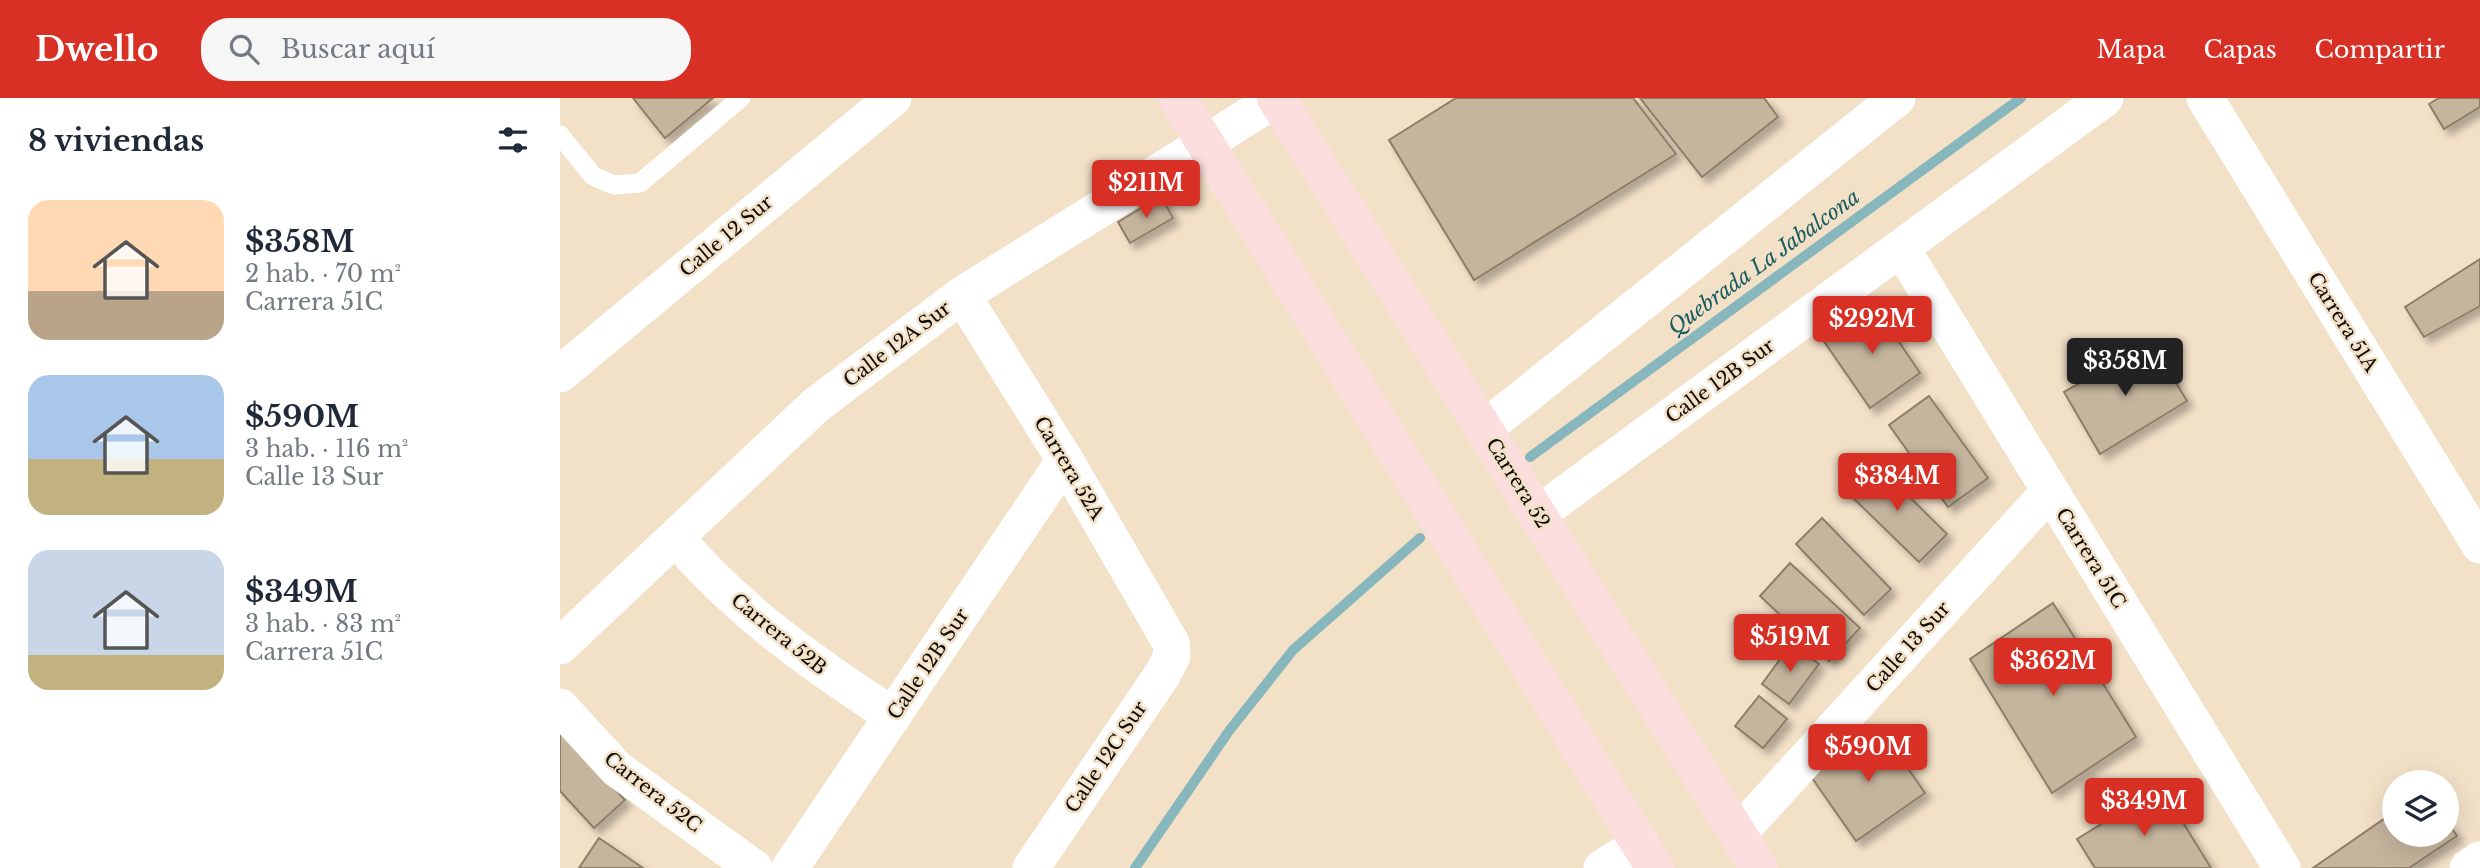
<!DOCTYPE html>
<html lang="es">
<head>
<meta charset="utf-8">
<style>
  body { margin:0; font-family:"Libre Baskerville",serif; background:#f6f6f7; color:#1f2937; height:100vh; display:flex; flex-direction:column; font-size:26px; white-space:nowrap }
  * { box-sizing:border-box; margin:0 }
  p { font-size:23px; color:#747a83 }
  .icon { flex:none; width:38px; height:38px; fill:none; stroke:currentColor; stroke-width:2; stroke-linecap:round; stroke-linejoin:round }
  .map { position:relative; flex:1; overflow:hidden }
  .side { display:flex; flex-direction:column; background:#fff; width:560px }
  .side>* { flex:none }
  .fabs { position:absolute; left:1822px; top:672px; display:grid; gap:14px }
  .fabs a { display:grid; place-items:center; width:77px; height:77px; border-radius:50%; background:#fff; box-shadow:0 7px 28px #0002; font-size:35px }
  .price { position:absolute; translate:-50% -60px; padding:0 16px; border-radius:7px; background:#d93025; color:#fff; font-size:23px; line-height:46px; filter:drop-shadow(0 2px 4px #0008) }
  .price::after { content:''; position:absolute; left:50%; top:42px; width:21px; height:16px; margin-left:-10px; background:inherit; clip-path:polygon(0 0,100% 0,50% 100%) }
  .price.on { background:#222; color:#fff }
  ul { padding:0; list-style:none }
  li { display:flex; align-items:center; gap:21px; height:175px; padding:0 28px }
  li span { display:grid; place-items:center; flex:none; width:196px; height:140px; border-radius:21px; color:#555 }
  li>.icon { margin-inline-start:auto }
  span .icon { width:84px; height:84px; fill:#fffc; stroke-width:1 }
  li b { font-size:30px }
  h2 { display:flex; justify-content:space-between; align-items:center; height:84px; padding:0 28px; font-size:30px }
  header { display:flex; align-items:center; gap:42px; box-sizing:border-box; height:98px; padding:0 35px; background:#d93025; color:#fff }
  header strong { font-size:33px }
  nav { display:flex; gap:38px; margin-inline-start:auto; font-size:24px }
  .search { width:490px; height:63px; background:#f6f6f7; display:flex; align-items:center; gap:18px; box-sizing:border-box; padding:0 24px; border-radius:28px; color:#747a83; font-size:26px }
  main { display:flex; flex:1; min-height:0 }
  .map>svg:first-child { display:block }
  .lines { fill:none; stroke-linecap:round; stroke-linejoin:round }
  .stream { stroke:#87b7bc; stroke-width:10 }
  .building { fill:#c6b59d; stroke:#8e7e68; stroke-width:2; filter:url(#shadow) }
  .lane { stroke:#fff; stroke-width:19 }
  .street { stroke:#fff; stroke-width:37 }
  .primary { stroke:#fbdedd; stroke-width:38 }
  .labels { text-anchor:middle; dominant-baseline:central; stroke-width:5; stroke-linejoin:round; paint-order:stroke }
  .street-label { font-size:19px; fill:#100a04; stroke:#f2e0c7 }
  .water-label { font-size:21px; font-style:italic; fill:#195c62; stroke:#f2e0c7 }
</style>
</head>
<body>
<header>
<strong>Dwello</strong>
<div class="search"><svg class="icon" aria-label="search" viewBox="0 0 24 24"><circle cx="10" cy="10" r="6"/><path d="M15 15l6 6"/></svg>Buscar aquí</div>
<nav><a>Mapa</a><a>Capas</a><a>Compartir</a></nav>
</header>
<main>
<section class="side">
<h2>8 viviendas<svg class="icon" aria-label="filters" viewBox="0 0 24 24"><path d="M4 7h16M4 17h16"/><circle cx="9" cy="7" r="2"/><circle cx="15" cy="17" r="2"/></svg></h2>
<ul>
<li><span style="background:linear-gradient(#ffd9b3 65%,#b9a48a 0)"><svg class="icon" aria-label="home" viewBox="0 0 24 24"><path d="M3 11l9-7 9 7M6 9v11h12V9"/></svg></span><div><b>$358M</b><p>2 hab. · 70 m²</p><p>Carrera 51C</p></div></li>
<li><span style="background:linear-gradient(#a9c7e8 60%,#c2b280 0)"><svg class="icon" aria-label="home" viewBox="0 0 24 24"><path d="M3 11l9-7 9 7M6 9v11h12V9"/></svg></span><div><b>$590M</b><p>3 hab. · 116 m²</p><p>Calle 13 Sur</p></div></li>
<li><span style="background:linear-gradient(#c9d6e8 75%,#c2b280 0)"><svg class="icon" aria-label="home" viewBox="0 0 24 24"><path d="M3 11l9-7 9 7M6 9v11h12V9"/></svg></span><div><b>$349M</b><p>3 hab. · 83 m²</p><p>Carrera 51C</p></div></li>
</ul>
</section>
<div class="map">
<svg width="1920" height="770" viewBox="0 0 1920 770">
  <defs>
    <filter id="shadow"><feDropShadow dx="6" dy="6" stdDeviation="3.5" flood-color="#0004"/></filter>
  </defs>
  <rect width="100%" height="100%" fill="#f2e0c7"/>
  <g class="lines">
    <g class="stream">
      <path d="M970,359L1461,0"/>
      <path d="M575,770L669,633L733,552L860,440"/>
    </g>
  </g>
  <g class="building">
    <path d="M73,0H153L105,40Z"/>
    <path d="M896,0H1073L1116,56L914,182L829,42Z"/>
    <path d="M1080,0H1204L1218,19L1142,79Z"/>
    <path d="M1879,0H1920V9L1884,31L1869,6Z"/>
    <path d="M601,98L613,120L570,145L558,124Z"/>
    <path d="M1920,161V208L1864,239L1845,209Z"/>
    <path d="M1314,207L1360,275L1310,310L1263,242Z"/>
    <path d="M1592,245L1627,303L1540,356L1504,294Z"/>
    <path d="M1369,298L1428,380L1388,409L1329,327Z"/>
    <path d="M1315,365L1387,436L1359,464L1287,394Z"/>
    <path d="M1262,420L1331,491L1304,517L1236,446Z"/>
    <path d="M1230,465L1300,530L1269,563L1200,498Z"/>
    <path d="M1493,505L1576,639L1492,695L1410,561Z"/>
    <path d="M1231,546L1259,566L1229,606L1202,586Z"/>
    <path d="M1199,598L1227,621L1203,650L1175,628Z"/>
    <path d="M1319,629L1365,695L1296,743L1250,677Z"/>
    <path d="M0,631L65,702L34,730L0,693Z"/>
    <path d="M1601,689L1651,770H1535L1517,741Z"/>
    <path d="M1834,714V737H1886V722L1897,738L1849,770H1753Z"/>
    <path d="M39,740L83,770H19Z"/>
  </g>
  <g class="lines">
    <path class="lane" d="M0,37L33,78L54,87L80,85L181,0"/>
    <g class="street">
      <path d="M1645,0L1920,447"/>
      <path d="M1341,150L1722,770"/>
      <path d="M402,197L505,362L611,545L612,558L602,577L471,770"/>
      <path d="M0,276L333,0"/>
      <path d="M924,331L1337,0"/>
      <path d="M978,416L1545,0"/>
      <path d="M116,440C178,513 253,566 333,618"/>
      <path d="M0,548L256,307L402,197L716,1"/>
      <path d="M0,609L57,671L194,770"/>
      <path d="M1178,736L1490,393"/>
      <path d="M230,770L505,362"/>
      <path d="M1042,770L1081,746"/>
      <path d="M1908,770L1920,762"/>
    </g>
    <g class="primary">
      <path d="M617,0L1095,770"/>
      <path d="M716,0L1199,770"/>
    </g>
  </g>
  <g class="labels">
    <g class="street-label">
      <text transform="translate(166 138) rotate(-40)">Calle 12 Sur</text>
      <text transform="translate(1783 224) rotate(58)">Carrera 51A</text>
      <text transform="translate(337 246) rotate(-37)">Calle 12A Sur</text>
      <text transform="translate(1160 283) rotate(-36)">Calle 12B Sur</text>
      <text transform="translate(509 370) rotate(59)">Carrera 52A</text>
      <text transform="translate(958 385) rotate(58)">Carrera 52</text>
      <text transform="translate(1531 460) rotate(58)">Carrera 51C</text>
      <text transform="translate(219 536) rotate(39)">Carrera 52B</text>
      <text transform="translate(1348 549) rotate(-48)">Calle 13 Sur</text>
      <text transform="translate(368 566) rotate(-56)">Calle 12B Sur</text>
      <text transform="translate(546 659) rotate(-56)">Calle 12C Sur</text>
      <text transform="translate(93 694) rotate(38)">Carrera 52C</text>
    </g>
    <g class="water-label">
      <text transform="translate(1204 164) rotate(-36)">Quebrada La Jabalcona</text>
    </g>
  </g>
</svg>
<div class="fabs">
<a><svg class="icon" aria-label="layers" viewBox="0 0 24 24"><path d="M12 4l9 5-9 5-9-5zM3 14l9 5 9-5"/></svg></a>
</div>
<b class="price" style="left:586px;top:122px">$211M</b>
<b class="price" style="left:1312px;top:258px">$292M</b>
<b class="price on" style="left:1565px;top:300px">$358M</b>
<b class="price" style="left:1337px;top:415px">$384M</b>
<b class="price" style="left:1230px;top:576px">$519M</b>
<b class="price" style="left:1493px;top:600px">$362M</b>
<b class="price" style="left:1308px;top:686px">$590M</b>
<b class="price" style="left:1584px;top:740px">$349M</b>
</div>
</main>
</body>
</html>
